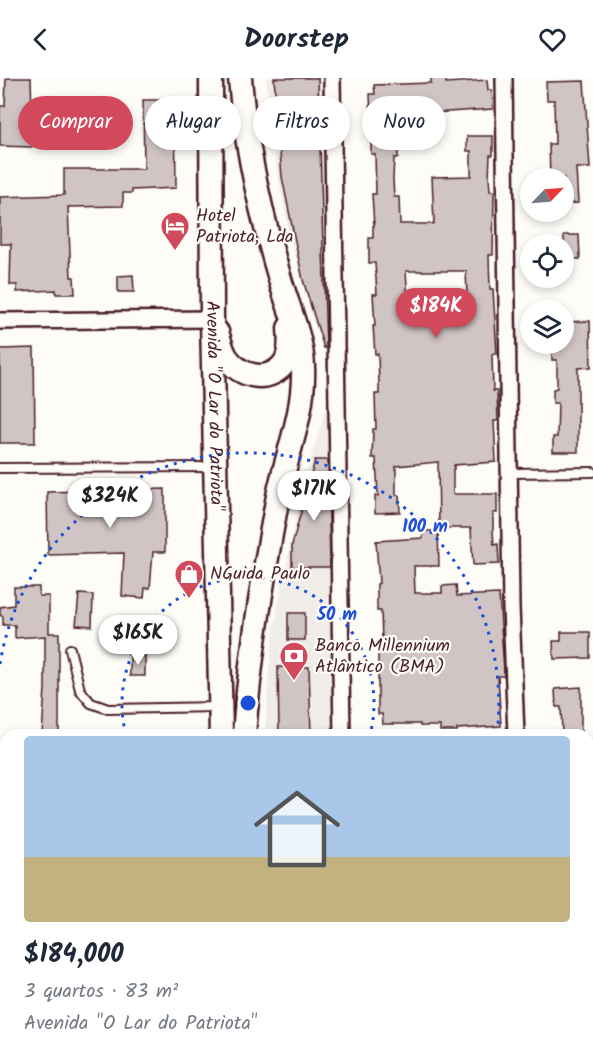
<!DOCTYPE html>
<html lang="pt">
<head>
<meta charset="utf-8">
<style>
  body { margin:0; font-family:Kalam,sans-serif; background:#f2f2f3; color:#1f2937; height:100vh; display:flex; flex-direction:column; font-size:22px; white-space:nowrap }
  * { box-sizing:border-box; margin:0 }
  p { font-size:20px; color:#747a83 }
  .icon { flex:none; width:33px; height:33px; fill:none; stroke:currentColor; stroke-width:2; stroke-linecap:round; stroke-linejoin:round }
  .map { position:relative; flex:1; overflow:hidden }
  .sheet { position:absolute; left:0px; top:651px; width:594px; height:332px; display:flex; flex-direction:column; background:#fff; border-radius:18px 18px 0 0; box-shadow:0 3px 9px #0003 }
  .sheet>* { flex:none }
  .top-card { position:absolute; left:18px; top:18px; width:558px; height:54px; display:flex; gap:12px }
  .needle { width:39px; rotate:65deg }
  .fabs { position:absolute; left:520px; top:90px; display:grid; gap:12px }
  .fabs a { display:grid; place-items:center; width:54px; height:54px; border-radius:50%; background:#fff; box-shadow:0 3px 9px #0003; font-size:30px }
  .price { position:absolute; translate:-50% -51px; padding:0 14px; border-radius:21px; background:#fff; color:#222; font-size:20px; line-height:39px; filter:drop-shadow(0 2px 3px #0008) }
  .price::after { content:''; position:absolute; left:50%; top:36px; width:18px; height:14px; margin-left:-9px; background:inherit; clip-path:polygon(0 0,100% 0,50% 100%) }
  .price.on { background:#d1495b; color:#fff }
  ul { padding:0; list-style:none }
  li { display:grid; align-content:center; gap:12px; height:318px; padding:0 24px }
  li+li { border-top:2px solid #e0e1e3 }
  li span { display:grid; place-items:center; height:186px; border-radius:6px; color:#555 }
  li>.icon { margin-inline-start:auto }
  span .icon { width:108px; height:108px; fill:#fffc; stroke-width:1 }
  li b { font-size:26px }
  .pill { padding:0 21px; border-radius:27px; background:#fff; box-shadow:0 3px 9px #0003; font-size:21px; line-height:54px }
  .pill.on { background:#d1495b; color:#fff }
  header { display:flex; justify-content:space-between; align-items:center; height:78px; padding:0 24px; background:#fff; font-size:27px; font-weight:700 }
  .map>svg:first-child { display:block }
  .built { fill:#f0ece8 }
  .building { fill:#d0c5c4; stroke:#4a1f2b; stroke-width:1.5; fill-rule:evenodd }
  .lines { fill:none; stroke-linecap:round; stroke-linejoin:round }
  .service-casing { stroke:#4a1f2b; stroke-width:12 }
  .minor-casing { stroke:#4a1f2b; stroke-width:20 }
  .secondary-casing { stroke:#4a1f2b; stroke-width:27 }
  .service { stroke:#fdfcf7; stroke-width:8 }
  .minor { stroke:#fdfcf7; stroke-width:15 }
  .secondary { stroke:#fdfcf7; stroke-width:22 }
  .ring { fill:none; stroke:#1d4ed8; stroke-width:3; stroke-dasharray:3 6 }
  .labels { text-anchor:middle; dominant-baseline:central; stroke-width:4.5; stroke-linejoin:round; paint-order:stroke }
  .poi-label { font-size:18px; fill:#4a1f2b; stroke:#fdfcf7; text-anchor:start }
  .street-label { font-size:18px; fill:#4a1f2b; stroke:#fdfcf7 }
  .centre { fill:#1d4ed8; stroke:#fdfcf7; stroke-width:3 }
  .ring-label { font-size:18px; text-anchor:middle; font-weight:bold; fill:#1d4ed8; stroke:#fdfcf7; stroke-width:4.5; stroke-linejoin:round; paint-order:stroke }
</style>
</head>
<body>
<header><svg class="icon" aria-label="back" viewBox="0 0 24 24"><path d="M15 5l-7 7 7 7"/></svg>Doorstep<svg class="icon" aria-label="heart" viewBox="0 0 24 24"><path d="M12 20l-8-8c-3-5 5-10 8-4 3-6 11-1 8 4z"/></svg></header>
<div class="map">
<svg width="593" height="982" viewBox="0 0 593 982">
  <rect width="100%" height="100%" fill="#fdfcf7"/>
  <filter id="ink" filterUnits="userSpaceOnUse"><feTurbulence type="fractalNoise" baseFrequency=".0167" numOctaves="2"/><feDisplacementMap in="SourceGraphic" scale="12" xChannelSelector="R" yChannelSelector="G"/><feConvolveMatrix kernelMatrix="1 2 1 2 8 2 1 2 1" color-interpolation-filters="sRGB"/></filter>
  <g filter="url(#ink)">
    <g class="built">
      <path d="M266,0H321L324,98L329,190L335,657H265L269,591L277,532L303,406L327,327L329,297L323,266L313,243L288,151L273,69Z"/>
      <rect x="269" y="977" width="70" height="5"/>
    </g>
    <g class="building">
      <path d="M6,0H31L33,69L0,68V28H5Z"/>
      <path d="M274,0H318L326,270H324L303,202L282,99Z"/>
      <path d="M431,0H446V5L487,2L488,12H492L493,31L371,39L370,16H375L374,7L431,5Z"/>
      <path d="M584,3L590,90H576L578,125L564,126V100H550L549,66H555L554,22H547L546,4Z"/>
      <path d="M143,22H175L176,110L132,112V115H123V128L68,129L71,199H74L75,216H56V212L17,214V207H10L11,166H0V119L64,117V91H144Z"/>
      <path d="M371,58H398V80H394L393,101L394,119H399L400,146H434L432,99L471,98V73H467V58H493V77H490L489,99L490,113H494L493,177H489L490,211H493L497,276H492L493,313H497L498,343H494L496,384L454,387V391H453V416H497V435H493V453L494,467L498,466L499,486L473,487L471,450H439L438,384L396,388V417H399L400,434L375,435V418H378L376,380H372L373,351H376L375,316H379V307L378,276H375L373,248H375L373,216H377L375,185H369V160H373V148H374L372,116H376L375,76H371ZM406,193H466L468,242L409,240Z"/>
      <path d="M564,157H579L580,181H564Z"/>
      <path d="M133,197L134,214H118V198Z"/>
      <path d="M590,243L591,289L578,290V374H553V359H557L558,325H553V311L557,310V282H552V267L564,266V244Z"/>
      <path d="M34,270L35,365H0V271Z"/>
      <path d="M315,382H328L330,489H292V467Z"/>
      <path d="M165,411V474H153L150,510H145L144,520L122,518L124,475L48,477L47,414Z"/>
      <path d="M423,453H438L439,488H414L415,515H442V508L456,507L457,518L499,516L504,593V598H498L501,648L457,651V653H440V648H420V646H383L382,636H378V573H381L382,563L381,533H377V506L379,505L376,463L423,460Z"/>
      <path d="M14,509H39V518H49V555H59V657H42L45,610V558L15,560V547H3V539L0,537V529L14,527Z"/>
      <path d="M79,516L93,517L92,548L76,547Z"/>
      <rect x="288" y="535" width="17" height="27"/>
      <path d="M561,554H590V580L554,581L553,563H561Z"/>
      <rect x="130" y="578" width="15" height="20"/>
      <path d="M278,589H309L311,657H279Z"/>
      <path d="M581,609V657H562L561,629H556L555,611Z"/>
    </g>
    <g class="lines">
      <g class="service-casing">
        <g id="service">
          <path d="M0,390L214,389"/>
          <path d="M509,395L593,394"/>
          <path d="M70,571L80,612L91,625L108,631L219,629"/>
        </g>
      </g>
      <g class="minor-casing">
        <g id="minor">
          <path d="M332,0L342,657"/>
          <path d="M504,0L511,529L516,657"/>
          <path d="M0,243L212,241"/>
          <path d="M347,976V982"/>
          <path d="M527,976V982"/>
        </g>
      </g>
      <g class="secondary-casing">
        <g id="secondary">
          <path id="s1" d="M211,0L212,241L221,657"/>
          <path d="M240,0C245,68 261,136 280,201C288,230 302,258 303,289C305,333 287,375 278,418C263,498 250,576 244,657"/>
          <path d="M217,254C220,262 222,273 227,280C240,298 267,306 283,287C291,278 290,261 289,250"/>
          <path d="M227,976V982"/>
          <path d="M246,976V982"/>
        </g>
      </g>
      <use href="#service" class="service"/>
      <use href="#minor" class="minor"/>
      <use href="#secondary" class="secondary"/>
    </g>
  </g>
  <g class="ring">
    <path d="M126 657A126 126 0 1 1 370 657"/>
    <path d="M6 690A251 251 0 0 1 0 664M0 586A251 251 0 0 1 497 656"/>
  </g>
  <defs>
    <g id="hotel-pin" transform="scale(1.5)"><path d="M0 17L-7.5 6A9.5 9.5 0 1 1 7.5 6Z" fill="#d1495b" stroke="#fdfcf7"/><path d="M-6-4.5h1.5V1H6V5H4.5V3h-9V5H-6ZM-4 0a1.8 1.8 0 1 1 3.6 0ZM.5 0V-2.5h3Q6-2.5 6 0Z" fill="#fff"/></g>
    <g id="shop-pin" transform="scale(1.5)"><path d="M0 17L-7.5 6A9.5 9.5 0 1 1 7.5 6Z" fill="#d1495b" stroke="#fdfcf7"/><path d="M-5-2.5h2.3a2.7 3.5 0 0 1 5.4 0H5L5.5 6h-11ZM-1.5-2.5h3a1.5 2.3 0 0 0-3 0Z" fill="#fff"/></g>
    <g id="bank-pin" transform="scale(1.5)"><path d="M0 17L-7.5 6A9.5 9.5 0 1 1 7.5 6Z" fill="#d1495b" stroke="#fdfcf7"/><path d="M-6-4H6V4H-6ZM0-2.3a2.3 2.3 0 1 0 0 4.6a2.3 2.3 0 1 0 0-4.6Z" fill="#fff"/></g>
  </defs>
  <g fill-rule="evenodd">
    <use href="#hotel-pin" x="175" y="148"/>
    <use href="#shop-pin" x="189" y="496"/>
    <use href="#bank-pin" x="294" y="578"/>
  </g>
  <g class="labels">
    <g class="poi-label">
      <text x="196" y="138">Hotel<tspan x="196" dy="21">Patriota, Lda</tspan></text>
      <text x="210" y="496">NGuida Paulo</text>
      <text x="315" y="568">Banco Millennium<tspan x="315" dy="21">Atlântico (BMA)</tspan></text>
    </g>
    <g class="street-label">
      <text stroke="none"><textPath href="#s1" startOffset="328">Avenida "O Lar do Patriota"</textPath></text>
    </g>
  </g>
  <circle cx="248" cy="625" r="9" class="centre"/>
  <g class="ring-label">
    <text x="425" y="454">100 m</text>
    <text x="337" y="542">50 m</text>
  </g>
</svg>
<div class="fabs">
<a><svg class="needle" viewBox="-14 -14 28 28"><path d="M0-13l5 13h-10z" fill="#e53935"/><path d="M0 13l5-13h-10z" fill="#747a83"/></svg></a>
<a><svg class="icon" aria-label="locate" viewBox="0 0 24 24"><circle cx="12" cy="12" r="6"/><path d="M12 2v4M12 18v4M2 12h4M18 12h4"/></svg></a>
<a><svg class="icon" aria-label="layers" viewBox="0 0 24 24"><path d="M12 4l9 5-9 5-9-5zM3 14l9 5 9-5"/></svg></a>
</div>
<b class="price on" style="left:436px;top:261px">$184K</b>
<b class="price" style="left:314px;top:444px">$171K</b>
<b class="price" style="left:110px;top:451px">$324K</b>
<b class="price" style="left:138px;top:588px">$165K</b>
<div class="top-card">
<a class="pill on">Comprar</a>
<a class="pill">Alugar</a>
<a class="pill">Filtros</a>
<a class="pill">Novo</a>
</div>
<section class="sheet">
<ul>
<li><span style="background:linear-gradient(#a9c7e8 65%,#c2b280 0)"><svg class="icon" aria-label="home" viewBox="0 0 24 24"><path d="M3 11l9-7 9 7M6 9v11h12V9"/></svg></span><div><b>$184,000</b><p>3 quartos · 83 m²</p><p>Avenida &quot;O Lar do Patriota&quot;</p></div></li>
</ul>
</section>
</div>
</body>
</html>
